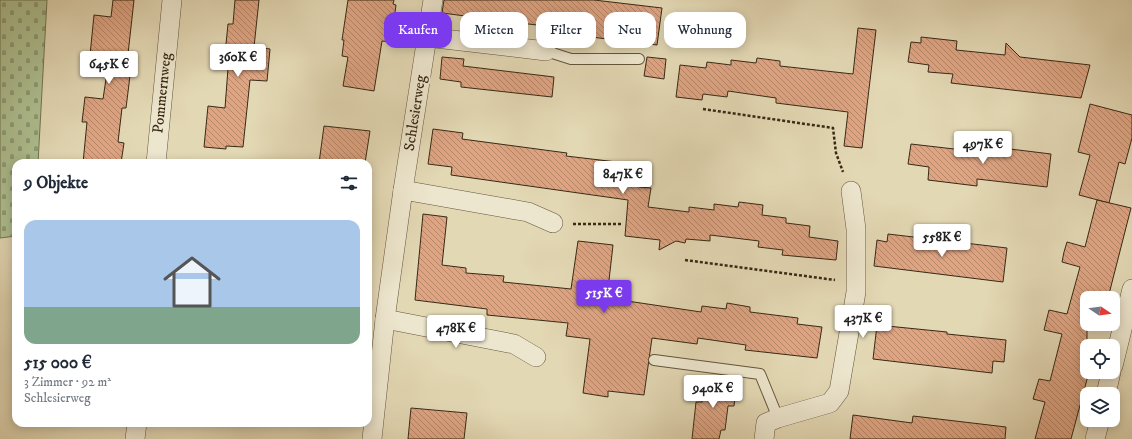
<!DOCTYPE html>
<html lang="de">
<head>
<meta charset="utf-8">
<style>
  body { margin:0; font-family:"IM FELL DW Pica",serif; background:#f2f2f3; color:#1f2937; height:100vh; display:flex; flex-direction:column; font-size:15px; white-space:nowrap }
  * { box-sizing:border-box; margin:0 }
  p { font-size:13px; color:#747a83 }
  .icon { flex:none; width:22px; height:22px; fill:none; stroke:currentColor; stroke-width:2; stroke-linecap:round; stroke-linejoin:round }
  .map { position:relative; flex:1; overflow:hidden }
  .panel { position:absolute; left:12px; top:159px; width:360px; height:268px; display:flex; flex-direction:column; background:#fff; border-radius:12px; box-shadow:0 2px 10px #0003 }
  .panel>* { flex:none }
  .guide { position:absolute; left:384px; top:12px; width:380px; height:36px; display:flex; gap:8px }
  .needle { width:26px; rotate:103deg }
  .fabs { position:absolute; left:1080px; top:291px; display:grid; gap:8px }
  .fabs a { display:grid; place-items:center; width:40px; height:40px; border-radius:8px; background:#fff; box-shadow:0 2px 10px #0003; font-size:20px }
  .price { position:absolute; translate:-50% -34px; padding:0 9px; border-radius:4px; background:#fff; color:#222; font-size:13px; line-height:26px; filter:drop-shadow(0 1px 2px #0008) }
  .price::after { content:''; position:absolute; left:50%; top:24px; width:12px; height:9px; margin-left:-6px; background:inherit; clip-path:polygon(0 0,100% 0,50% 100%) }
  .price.selected { background:#7c3aed; color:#fff }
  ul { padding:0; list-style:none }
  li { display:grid; align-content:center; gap:8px; height:212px; padding:0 12px }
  li span { display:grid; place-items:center; height:124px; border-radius:12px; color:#555 }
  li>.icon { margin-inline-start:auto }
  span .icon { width:72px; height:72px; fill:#fffc; stroke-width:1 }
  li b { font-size:17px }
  h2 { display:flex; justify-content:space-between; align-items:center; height:48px; padding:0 12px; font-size:17px }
  .tag { padding:0 14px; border-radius:12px; background:#fff; box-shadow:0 2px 10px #0003; font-size:14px; line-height:36px }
  .tag.selected { background:#7c3aed; color:#fff }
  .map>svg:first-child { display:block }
  .cemetery { fill:url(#cemetery-stones); stroke:#737453 }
  .building { fill:url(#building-back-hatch); stroke:#382915 }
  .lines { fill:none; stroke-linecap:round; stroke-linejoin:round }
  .service-casing { stroke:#63553d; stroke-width:12 }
  .minor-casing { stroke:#63553d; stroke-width:20 }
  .path { stroke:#382915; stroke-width:2.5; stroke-dasharray:3 2; stroke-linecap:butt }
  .service { stroke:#ede6ce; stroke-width:10 }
  .minor { stroke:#ede6ce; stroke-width:19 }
  .labels { text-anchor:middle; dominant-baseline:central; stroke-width:4; stroke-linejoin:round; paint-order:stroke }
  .street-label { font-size:15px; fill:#382915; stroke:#ede6ce }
</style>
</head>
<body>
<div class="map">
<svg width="1132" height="439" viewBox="0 0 1132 439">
  <defs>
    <pattern id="cemetery-stones" width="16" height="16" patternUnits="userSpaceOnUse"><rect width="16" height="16" fill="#aec091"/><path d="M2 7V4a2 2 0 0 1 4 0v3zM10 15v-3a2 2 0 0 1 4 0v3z" fill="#8f9c75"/></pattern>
    <pattern id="building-back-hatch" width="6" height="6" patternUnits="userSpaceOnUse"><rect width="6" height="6" fill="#dfa482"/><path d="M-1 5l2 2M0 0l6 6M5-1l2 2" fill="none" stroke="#b68669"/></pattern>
  </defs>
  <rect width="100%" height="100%" fill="#e3d8b4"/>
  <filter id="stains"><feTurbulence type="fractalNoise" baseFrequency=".005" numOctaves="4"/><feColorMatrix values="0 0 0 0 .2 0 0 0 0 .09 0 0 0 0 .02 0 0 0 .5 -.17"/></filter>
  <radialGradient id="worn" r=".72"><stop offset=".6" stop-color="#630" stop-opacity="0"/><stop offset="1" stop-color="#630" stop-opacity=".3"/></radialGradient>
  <path class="cemetery" d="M0,0H47L38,163H16V236L0,238Z"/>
  <g class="building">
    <path d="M113,0H134L128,54L132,55L129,84L126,108H122L118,142L124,143L121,163H83L87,122H82L85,97L103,99L109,59H106L107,57L90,55L94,15L111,17Z"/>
    <path d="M235,0H259L254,47L270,49L267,81L250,80L243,147L226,146V149L204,147L208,106L225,108L229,55L225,54L228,24H233Z"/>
    <path d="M348,0H394L393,4L396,5L391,42L382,41L374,91L343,86L348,57L342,56L344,40H342Z"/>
    <path d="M444,0H594L662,8L657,45L558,33L559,28L537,25L494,20L493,25L472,23L473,17L442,13Z"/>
    <path d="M858,28L876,30L862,148L844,146L848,112L776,103V98L728,91L727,97L703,94L702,100L676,97L680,65L706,68L707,62L731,65V60L756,63L757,58L780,61V66L853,74Z"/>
    <path d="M921,37L957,41L956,50L1005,55L1006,43L1020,57L1090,65L1081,98L951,83L953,74L928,72L929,65L908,62L911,42L921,43Z"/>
    <path d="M442,57L464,59L463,66L554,77L552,97L461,87V82L440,79Z"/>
    <path d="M647,57L666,59L664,79L644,76Z"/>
    <path d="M1090,104L1132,115V138L1125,164L1119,162L1109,203L1079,195L1090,155L1078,152Z"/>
    <path d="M324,126L370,131L365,163H319Z"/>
    <path d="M433,129L463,133L462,139L567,153L566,156L642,165L639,187L651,188L648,207L689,212V207L714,210V204L738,207L739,202L763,205L762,215L786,218V223L810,226L809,237L838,241L836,260L782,255L783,250L758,247L759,241L710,235V241L686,239L685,243L676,241L659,250L660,240L625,236L628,200L451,175L452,167L428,164Z"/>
    <path d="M982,139L1003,142L1002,148L1051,154L1047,187L977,179V186L928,180L929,167L908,164L911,144L980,152Z"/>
    <path d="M1097,200L1131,208L1119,255L1108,298H1087V340L1096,343L1095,346H1087V372H1089L1071,439H1035L1045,402L1033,399L1039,379L1050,381L1062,334L1044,330L1049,310L1067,314L1080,267L1062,262L1064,252L1067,242L1085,247Z"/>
    <path d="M423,214L447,217L442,265L466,268V273L504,276L503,282L571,289L578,241L613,245L607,298L701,312L702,306L726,309L727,303L750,307V312L798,318L797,324L822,327L817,358L745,350L746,345L698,338L697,344L652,338L644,395L608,391V397L583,393L590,339L566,336L568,323L487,315V309L415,300Z"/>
    <path d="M888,234L1007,248L1003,282L874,266L877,240L887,242Z"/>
    <path d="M877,325L947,332V334L1006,340L1004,362L993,361L992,373L873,359Z"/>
    <path d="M704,379L737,383L734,406H728L725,430H721L719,439H692L696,402H702Z"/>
    <path d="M411,408L467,413L464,439H408Z"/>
    <path d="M853,415L912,423L913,416L1006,427L1005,439H850Z"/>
  </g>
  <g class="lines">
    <g class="service-casing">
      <g id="service">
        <path d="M546,51L571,59H639"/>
        <path d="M654,360L760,374L778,418"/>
      </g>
    </g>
    <g class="minor-casing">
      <g id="minor">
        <path d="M427,37L433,0"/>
        <path d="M156,163L172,0"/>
        <path d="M403,190L427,37L546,51"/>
        <path d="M385,319L514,344L536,357"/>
        <path d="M1113,366L1132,289"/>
        <path d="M1106,394L1111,372"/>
        <path d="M135,439L137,423"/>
        <path d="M372,439L385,319L403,190L528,212L553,223"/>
        <path d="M764,439L766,423L778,418L830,403L839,391L856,292V229L851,191"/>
        <path d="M1095,439L1100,420"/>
      </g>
    </g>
    <g class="path">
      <path d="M703,109L833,128L836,153L843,172"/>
      <path d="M573,224H621"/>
      <path d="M685,260L835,280"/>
    </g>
    <use href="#service" class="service"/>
    <use href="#minor" class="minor"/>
  </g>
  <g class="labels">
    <g class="street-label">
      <text transform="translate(162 93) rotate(-84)">Pommernweg</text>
      <text transform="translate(415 113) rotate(-81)">Schlesierweg</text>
    </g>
  </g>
  <rect width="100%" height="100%" filter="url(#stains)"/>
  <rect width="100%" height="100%" fill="url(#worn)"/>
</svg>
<div class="fabs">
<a><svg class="needle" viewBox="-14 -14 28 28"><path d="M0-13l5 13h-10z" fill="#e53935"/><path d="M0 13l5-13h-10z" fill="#747a83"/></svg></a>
<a><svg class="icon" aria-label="locate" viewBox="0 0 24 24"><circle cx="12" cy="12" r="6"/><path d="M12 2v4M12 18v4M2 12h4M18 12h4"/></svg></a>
<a><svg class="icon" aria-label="layers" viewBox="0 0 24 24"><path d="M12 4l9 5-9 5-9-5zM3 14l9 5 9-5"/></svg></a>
</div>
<b class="price" style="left:238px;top:78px">360K €</b>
<b class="price" style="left:109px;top:85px">645K €</b>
<b class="price" style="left:983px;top:165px">497K €</b>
<b class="price" style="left:623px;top:195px">847K €</b>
<b class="price" style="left:942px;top:258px">558K €</b>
<b class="price selected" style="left:604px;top:314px">515K €</b>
<b class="price" style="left:863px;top:339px">437K €</b>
<b class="price" style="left:456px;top:349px">478K €</b>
<b class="price" style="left:713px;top:409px">940K €</b>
<div class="guide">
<a class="tag selected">Kaufen</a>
<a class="tag">Mieten</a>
<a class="tag">Filter</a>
<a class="tag">Neu</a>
<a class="tag">Wohnung</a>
</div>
<section class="panel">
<h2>9 Objekte<svg class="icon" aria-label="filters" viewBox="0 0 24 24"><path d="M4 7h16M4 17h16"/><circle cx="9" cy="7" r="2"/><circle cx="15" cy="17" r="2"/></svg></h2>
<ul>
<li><span style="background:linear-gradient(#a9c7e8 70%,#7fa58c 0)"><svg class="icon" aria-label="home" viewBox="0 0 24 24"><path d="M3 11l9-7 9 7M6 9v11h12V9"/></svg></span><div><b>515 000 €</b><p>3 Zimmer · 92 m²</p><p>Schlesierweg</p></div></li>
</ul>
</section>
</div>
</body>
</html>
